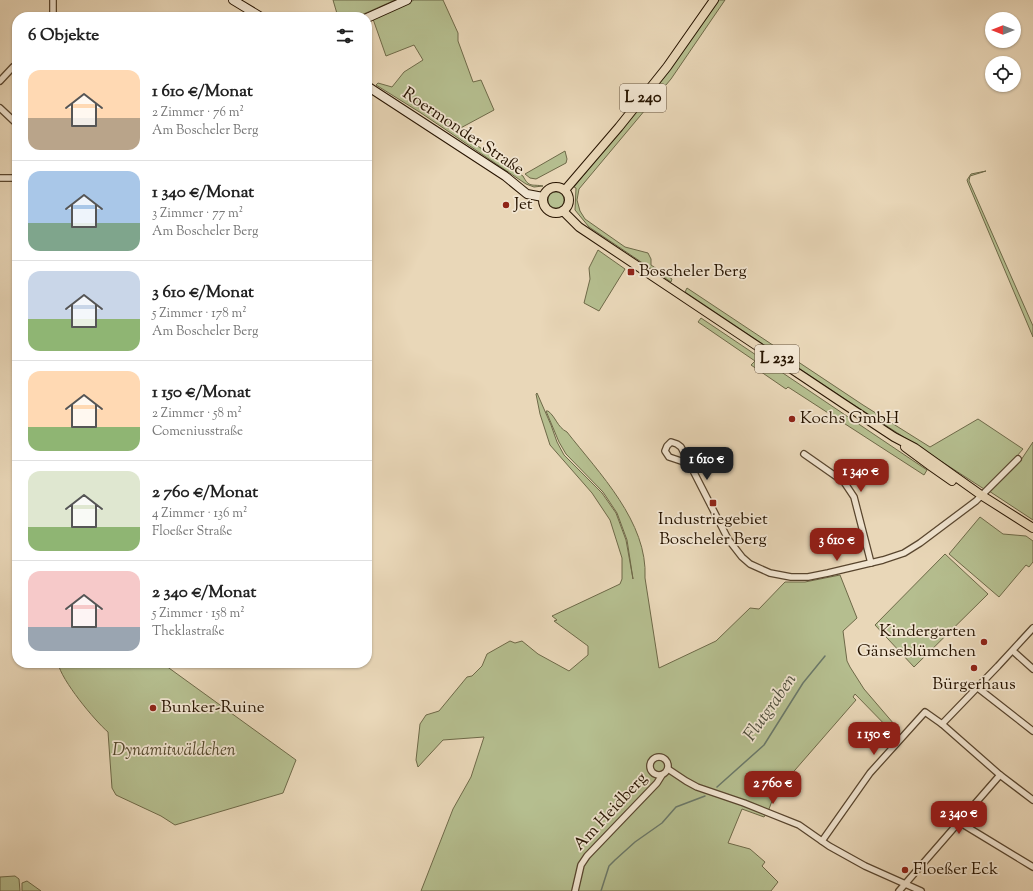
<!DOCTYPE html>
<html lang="de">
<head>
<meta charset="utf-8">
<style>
  body { margin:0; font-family:"Sorts Mill Goudy",serif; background:#f2f2f2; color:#222; height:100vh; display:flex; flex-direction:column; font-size:15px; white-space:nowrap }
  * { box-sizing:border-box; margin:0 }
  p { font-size:13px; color:#767676 }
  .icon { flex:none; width:22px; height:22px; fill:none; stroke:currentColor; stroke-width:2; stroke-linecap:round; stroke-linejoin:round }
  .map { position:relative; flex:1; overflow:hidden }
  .panel { position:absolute; left:12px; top:12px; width:360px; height:656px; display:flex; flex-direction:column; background:#fff; border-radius:16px; box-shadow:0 1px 3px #0004 }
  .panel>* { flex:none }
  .needle { width:26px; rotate:270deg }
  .fabs { position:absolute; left:985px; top:12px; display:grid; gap:8px }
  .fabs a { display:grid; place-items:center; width:36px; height:36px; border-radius:50%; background:#fff; box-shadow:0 1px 3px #0004; font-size:20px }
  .price { position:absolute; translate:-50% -34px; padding:0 9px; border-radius:8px; background:#8f2418; color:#fff; font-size:13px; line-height:26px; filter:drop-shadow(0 1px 2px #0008) }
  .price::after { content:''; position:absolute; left:50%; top:24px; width:12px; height:9px; margin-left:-6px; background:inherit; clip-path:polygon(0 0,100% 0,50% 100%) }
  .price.selected { background:#222; color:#fff }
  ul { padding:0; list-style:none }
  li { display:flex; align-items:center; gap:12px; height:100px; padding:0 16px }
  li+li { border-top:1px solid #e0e0e0 }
  li span { display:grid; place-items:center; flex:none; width:112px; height:80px; border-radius:12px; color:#555 }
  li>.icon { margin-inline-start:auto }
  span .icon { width:48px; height:48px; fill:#fffc; stroke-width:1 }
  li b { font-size:17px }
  h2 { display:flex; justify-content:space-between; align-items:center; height:48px; padding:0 16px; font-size:17px }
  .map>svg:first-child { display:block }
  .green { fill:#b5be8f; stroke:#6e6948 }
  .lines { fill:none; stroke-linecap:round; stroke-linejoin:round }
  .stream { stroke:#6a7869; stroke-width:1.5 }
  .minor-casing { stroke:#58452e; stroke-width:8 }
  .secondary-casing { stroke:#271400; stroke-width:10 }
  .primary-casing { stroke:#271400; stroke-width:10 }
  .minor { stroke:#f1e5d1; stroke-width:5.5 }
  .secondary { stroke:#f1e5d1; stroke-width:8 }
  .primary { stroke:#e9d7b8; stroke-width:8 }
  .poi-dot { fill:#8f2418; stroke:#f1e5d1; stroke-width:1.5 }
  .labels { text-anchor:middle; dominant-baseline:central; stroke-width:3.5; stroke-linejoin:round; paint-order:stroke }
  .shield { fill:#f1e5d1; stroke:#64533f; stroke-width:1 }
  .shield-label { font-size:16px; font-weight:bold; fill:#271400 }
  .street-label { font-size:17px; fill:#271400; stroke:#f1e5d1 }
  .poi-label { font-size:17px; fill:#271400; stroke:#f1e5d1; text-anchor:start }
  .park-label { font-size:17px; font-style:italic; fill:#52472b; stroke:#f1e5d1 }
  .water-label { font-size:18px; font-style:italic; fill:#4e4e3d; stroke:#f1e5d1 }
</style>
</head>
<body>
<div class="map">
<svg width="1033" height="891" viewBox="0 0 1033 891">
  <rect width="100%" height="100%" fill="#e9d7b8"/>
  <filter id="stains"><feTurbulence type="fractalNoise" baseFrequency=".005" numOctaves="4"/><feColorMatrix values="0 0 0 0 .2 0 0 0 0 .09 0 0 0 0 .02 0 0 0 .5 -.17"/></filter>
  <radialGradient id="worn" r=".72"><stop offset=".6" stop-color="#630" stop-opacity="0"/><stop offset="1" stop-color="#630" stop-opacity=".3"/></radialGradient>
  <g class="green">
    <path d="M333,0H395L357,17H338Z"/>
    <path d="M414,0H443L458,33V41L473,82L481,80L494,110L455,131L523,176C529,188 532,184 543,186L534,187L526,184L421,113L376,85L378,83L392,87L404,72L423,60L414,45L386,56L373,19Z"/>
    <path d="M718,0H725L671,79L584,183L579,189L577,200L580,211L585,219L625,247L648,253L651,259V265L672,279L671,282L589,227L575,210L576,188L574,187L668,71Z"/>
    <path d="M565,151L567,159L566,163L536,179L530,178L525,174Z"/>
    <path d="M986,171L970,176L969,181L1033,326V337L968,183L967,180L971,174Z"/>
    <circle cx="556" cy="200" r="8"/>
    <path d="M598,250L625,269L599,311L584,303L590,279L589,268Z"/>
    <path d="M687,288L863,405L930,447L978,419L1023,449L1010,464L984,489L848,401L685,292Z"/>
    <path d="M701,318L927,470L924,475L788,387L786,389L751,365L755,361L698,322Z"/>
    <path d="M537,393L551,425L557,442L564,455L602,493L616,513L626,540L633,579L627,540L617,513L603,492L566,454L559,442L546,411H548C556,417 557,427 567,432C599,473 648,522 645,578L659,668L716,641L750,608L759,609L785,582H805L840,575L857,618L843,631L847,661L850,667L864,689L900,731L896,736L855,694L853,697L856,700L775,793L769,809L764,817L742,809L728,843L750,849L765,862L762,866L778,882L771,891H421L453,809L471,777L484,737L443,740L418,767L416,760L420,724L426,715L439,711L467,677L472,676L482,666L487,654L510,641L515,643L522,641L538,654L569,671L588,655V646L554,621L557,620L552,616L620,584L622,579V558L610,520L592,493L550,445L540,414L536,394Z"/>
    <path d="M1033,442V520L989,491L1021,460Z"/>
    <path d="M980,517L1003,534L1026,536L1033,541V562L1029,567L1026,565L999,597L949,554Z"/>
    <path d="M945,554L988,594L914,667L875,625Z"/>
    <path d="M58,663H162L296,760L283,793L175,825L161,816L116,795L112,788L108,732C95,721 61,680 58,663Z"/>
    <path d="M15,876L19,879L20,891H0V877Z"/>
    <path d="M27,881L41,891H22V883Z"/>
  </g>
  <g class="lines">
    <g class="stream">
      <path d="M717,787L764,745L803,683L825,656"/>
      <path d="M601,891L609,866L615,860L635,842L662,823L676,807L705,796"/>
    </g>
    <g class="minor-casing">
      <g id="minor">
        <path d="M53,0V17"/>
        <path d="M0,81L13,67L17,70"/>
        <path d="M0,108L17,124"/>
        <path d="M0,178H17"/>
        <path d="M804,454L844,482L854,497L871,563"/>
        <path d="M690,464L669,457L665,451L667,446L671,442L677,444L681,447L728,539L742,557L750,564L770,573L791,577H808L828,573L883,560L904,553L920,543L976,501L1018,459"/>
        <path d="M1013,651L1033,669"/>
        <path d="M978,688L1033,731"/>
        <path d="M942,724L998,666L1033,628"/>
        <circle cx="659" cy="766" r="9"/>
        <path d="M668,769L686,781L697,787L744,803L799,825L829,846L865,866L921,891"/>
        <path d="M959,822L1033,867"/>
        <path d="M822,841L870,773L925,712L942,724L1000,775L1033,800"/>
        <path d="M575,891L581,865L587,856L657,783L662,775"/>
        <path d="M899,891L1000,775"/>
      </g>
    </g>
    <g class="secondary-casing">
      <g id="secondary">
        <path d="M233,0L261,17"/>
        <path d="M367,18L407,0"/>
        <path d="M367,86L505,176L527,194L543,197"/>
      </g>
    </g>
    <g class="primary-casing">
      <g id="primary">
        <circle cx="556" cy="200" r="13"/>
        <path d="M565,190L619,127L667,67L714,0"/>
        <path d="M563,211L579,227L841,402L894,437L915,448L981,495L1033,528"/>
        <path d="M905,447L932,467L952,481"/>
      </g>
    </g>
    <use href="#minor" class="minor"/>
    <use href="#secondary" class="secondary"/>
    <use href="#primary" class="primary"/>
  </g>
  <g class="poi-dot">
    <circle cx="506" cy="205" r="4"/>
    <rect x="627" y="268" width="8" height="8" rx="2"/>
    <circle cx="792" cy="419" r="4"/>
    <rect x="709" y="499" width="8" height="8" rx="2"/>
    <circle cx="984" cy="642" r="4"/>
    <circle cx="974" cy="668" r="4"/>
    <circle cx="153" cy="708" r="4"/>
    <circle cx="905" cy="870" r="4"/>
  </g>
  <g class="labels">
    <g class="shield">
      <rect x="620" y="84" width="46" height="28" rx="3"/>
      <rect x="755" y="345" width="44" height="28" rx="3"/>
    </g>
    <g class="shield-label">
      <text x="643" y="98">L 240</text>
      <text x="777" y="359">L 232</text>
    </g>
    <g class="street-label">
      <text transform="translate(463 132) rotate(34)">Roermonder Straße</text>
      <text transform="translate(611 812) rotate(-47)">Am Heidberg</text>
    </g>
    <g class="poi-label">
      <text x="514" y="205">Jet</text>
      <text x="639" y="272">Boscheler Berg</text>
      <text x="800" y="419">Kochs GmbH</text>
      <text x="713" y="520" text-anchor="middle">Industriegebiet<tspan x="713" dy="20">Boscheler Berg</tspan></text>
      <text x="976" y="632" text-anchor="end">Kindergarten<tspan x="976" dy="20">Gänseblümchen</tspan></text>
      <text x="974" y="685" text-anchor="middle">Bürgerhaus</text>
      <text x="161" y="708">Bunker-Ruine</text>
      <text x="913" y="870">Floeßer Eck</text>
    </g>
    <g class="park-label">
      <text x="174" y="751">Dynamitwäldchen</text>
    </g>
    <g class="water-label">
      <text transform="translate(771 708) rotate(-55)">Flutgraben</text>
    </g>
  </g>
  <rect width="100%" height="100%" filter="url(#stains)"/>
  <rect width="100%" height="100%" fill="url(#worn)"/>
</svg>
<div class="fabs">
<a><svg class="needle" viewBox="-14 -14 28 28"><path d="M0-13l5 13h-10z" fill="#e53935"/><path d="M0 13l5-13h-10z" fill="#767676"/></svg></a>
<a><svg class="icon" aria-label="locate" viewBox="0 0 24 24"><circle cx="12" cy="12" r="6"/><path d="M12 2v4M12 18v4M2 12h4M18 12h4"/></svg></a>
</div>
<b class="price selected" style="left:707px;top:481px">1 610 €</b>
<b class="price" style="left:861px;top:493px">1 340 €</b>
<b class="price" style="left:837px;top:562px">3 610 €</b>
<b class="price" style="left:874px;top:756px">1 150 €</b>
<b class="price" style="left:773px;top:805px">2 760 €</b>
<b class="price" style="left:959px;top:835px">2 340 €</b>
<section class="panel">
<h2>6 Objekte<svg class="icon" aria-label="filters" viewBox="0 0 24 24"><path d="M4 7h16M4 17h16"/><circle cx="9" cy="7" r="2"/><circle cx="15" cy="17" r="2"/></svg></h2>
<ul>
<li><span style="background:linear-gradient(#ffd9b3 60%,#b9a48a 0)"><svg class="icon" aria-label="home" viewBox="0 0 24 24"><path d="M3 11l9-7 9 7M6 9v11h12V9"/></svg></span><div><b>1 610 €/Monat</b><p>2 Zimmer · 76 m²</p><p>Am Boscheler Berg</p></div></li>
<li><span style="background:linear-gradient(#a9c7e8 65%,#7fa58c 0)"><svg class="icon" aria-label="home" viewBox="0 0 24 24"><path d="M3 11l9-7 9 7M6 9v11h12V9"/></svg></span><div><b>1 340 €/Monat</b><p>3 Zimmer · 77 m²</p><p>Am Boscheler Berg</p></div></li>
<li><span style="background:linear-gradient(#c9d6e8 60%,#8fb573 0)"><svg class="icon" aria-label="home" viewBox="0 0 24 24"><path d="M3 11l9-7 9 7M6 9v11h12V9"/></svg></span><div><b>3 610 €/Monat</b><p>5 Zimmer · 178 m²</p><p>Am Boscheler Berg</p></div></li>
<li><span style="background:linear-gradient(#ffd9b3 70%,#8fb573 0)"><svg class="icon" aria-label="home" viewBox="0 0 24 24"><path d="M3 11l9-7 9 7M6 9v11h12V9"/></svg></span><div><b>1 150 €/Monat</b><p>2 Zimmer · 58 m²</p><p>Comeniusstraße</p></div></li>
<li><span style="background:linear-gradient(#dfe7d0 70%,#8fb573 0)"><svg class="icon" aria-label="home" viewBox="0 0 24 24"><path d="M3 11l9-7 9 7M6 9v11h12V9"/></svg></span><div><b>2 760 €/Monat</b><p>4 Zimmer · 136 m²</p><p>Floeßer Straße</p></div></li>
<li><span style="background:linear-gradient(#f6c9c9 70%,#9aa5b1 0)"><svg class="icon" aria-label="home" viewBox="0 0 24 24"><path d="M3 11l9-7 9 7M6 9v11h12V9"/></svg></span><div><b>2 340 €/Monat</b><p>5 Zimmer · 158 m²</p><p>Theklastraße</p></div></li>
</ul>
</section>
</div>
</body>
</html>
